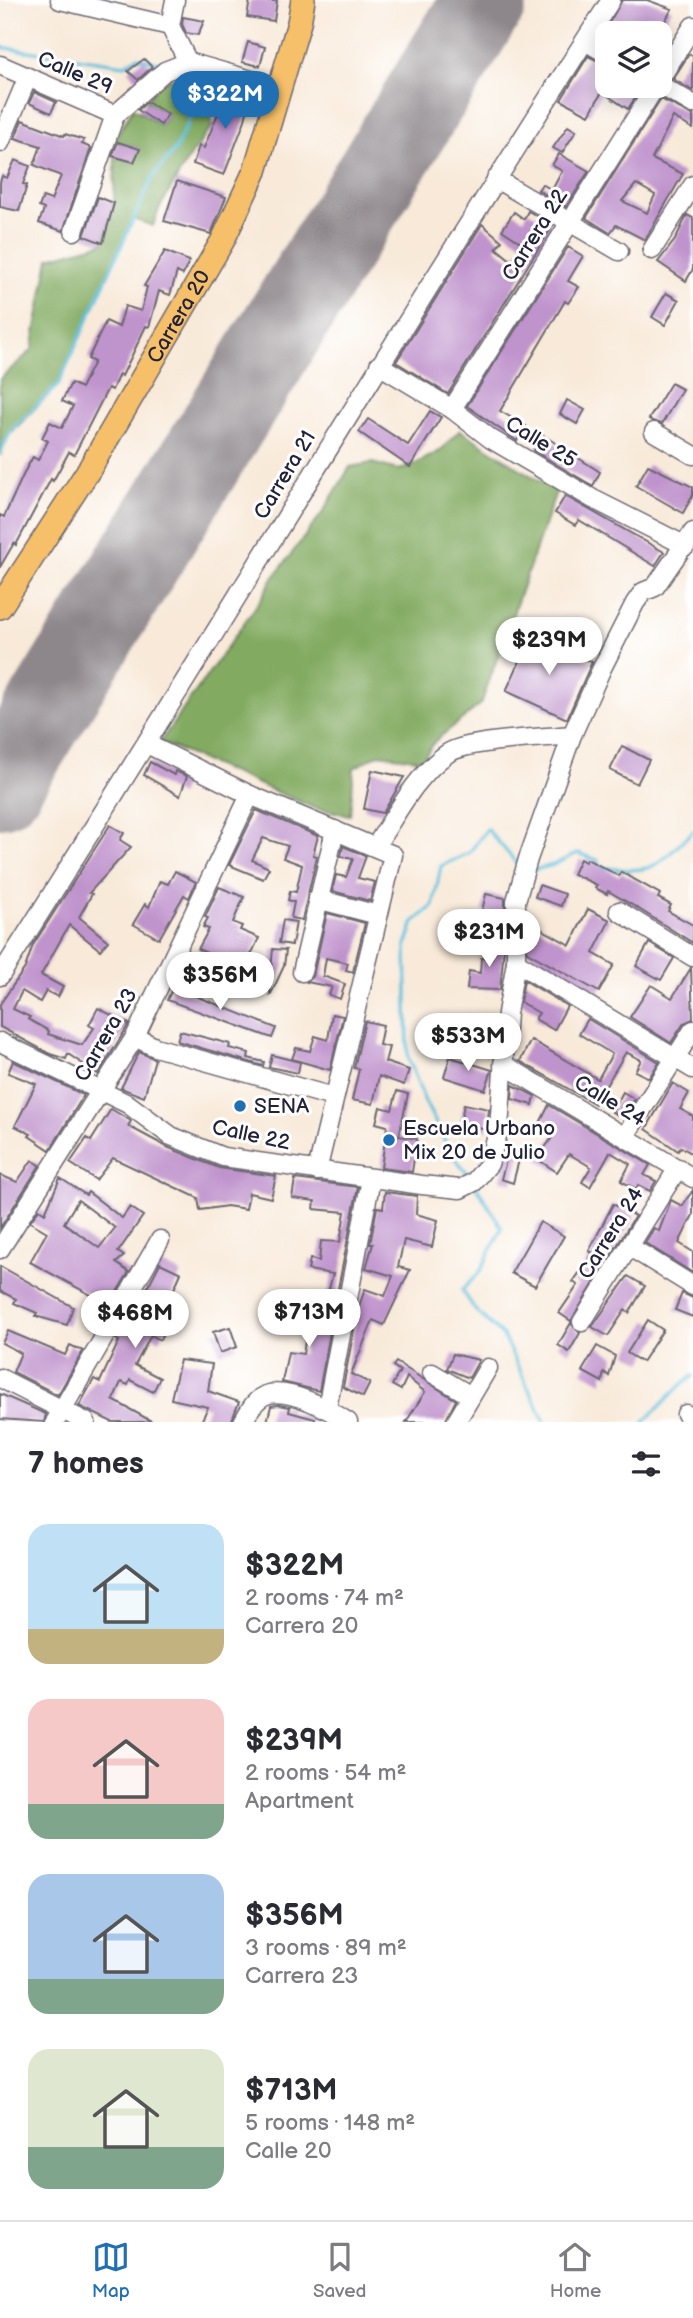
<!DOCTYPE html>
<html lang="en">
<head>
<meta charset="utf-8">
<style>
  body { margin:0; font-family:"Balsamiq Sans",sans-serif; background:#f2f2f3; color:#2b2b33; height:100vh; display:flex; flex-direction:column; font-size:26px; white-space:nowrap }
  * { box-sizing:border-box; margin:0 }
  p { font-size:23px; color:#7c7c81 }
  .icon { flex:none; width:38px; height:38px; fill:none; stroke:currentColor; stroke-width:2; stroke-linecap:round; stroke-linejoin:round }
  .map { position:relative; height:1422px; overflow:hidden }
  .drawer { display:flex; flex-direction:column; background:#fff; flex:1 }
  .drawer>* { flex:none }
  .tools { position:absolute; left:595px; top:21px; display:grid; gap:14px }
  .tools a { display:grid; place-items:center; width:77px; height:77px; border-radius:14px; background:#fff; box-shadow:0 4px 18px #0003; font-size:35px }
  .price { position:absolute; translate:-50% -60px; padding:0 16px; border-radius:24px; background:#fff; color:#222; font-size:23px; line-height:46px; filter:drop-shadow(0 2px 4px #0008) }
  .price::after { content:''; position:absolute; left:50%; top:42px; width:21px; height:16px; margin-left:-10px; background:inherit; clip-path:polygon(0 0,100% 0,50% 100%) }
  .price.active { background:#1f6fb2; color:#fff }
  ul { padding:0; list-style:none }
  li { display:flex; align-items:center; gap:21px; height:175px; padding:0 28px }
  li span { display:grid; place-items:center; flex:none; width:196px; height:140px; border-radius:21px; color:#555 }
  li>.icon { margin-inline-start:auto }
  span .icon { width:84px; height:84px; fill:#fffc; stroke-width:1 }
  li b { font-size:30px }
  h2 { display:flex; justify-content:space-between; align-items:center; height:84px; padding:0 28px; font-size:30px }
  .tabs { display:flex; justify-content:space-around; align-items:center; height:98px; border-top:2px solid #e1e1e2; background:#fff; font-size:19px; color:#7c7c81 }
  .tabs a { display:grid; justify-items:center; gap:4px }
  .tabs .active { color:#1f6fb2 }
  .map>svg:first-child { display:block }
  .forest { fill:#82aa60; stroke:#52664e; stroke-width:2 }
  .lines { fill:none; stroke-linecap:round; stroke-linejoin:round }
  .stream { stroke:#5dbfdb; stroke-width:3.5 }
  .runway { stroke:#8d868a; stroke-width:84 }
  .building { fill:#bf93cc; fill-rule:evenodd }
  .minor-casing { stroke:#6d6872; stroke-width:21 }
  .major-casing { stroke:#6d6872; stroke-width:26 }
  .minor { stroke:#fff; stroke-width:18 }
  .major { stroke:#f6c06b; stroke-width:23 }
  .poi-dot { fill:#1f6fb2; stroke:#fff; stroke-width:2.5 }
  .labels { text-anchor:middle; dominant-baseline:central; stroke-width:6; stroke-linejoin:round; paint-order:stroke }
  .street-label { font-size:21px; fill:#22223b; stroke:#fff }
  .poi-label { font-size:21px; fill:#22223b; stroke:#fff; text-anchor:start }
</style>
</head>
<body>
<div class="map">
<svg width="693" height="1422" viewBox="0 0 693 1422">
  <rect width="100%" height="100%" fill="#fff"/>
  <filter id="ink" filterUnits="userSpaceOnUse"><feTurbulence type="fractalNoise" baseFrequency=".0143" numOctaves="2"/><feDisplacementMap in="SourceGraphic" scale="14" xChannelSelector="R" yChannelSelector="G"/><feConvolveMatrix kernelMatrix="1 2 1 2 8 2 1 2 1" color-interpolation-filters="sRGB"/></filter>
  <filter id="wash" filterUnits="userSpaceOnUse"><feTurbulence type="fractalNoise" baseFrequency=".00686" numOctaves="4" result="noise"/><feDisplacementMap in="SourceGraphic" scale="28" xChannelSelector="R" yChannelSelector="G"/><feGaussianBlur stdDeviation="1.57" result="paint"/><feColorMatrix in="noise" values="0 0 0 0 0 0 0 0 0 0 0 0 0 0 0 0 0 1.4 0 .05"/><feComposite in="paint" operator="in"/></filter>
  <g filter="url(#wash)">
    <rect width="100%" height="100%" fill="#f8e9d8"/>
    <g class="forest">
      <path d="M190,71L210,94L212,126L187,161L159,209L153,226L133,219L58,385L8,436L0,456V379L32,350L49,258L103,243L114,203L115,157L133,162L139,149L114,141L133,108L161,125L168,114L146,102L158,84Z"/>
      <path d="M460,430L556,492L481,704L435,741L422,760L379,754L354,768L350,815L314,808L160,742L261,599L271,581L323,512L350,467L372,463L398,470L410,467L440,451Z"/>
    </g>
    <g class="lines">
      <g class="stream">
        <path d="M0,47L125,65L137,57L165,64"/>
        <path d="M0,453L12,429L58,385L138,209L153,177L175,150L192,114V89L177,72"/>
        <path d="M531,871L553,865L578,853L597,860L600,867C657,874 653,869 693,831"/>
        <path d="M471,1177L452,1155L425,1102L408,1057L406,945L414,922L433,906L441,866L469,853L487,829L520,867"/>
        <path d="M477,1187L502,1228L480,1272L462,1290L476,1311L503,1336L545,1422"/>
        <path d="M644,1422L682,1384L693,1376"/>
      </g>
      <path class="runway" d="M0,786L485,0"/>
    </g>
    <g id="blocks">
      <g class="building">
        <path d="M250,0L277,1L274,21L247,17Z"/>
        <path d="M622,0H647L672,9L658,33H607V41L601,37Z"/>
        <path d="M183,17L204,21L198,35L186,33L182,24Z"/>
        <path d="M248,42L265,47L260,66L242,62Z"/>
        <path d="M689,54L693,56V91L673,79Z"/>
        <path d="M588,56L607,65V86L623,93L627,86H643L628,109L602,92L589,115L561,100Z"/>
        <path d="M144,59L152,67L138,80L128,71Z"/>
        <path d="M229,86L256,93L255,97L251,96L245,120L224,175L193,164L199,146L204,148Z"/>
        <path d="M34,92L56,102L51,113L29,103Z"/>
        <path d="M661,99L693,115V129L673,117L652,159L683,174L645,240L616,225L610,233L586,218ZM636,184L655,195L647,213L622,201Z"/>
        <path d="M147,102L168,114L161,125L138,110Z"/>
        <path d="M22,120L64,136L65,134L84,140L82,144L91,148L63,231L39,223L44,209L39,207L43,197L51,200L61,176L34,165L41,146L15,138Z"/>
        <path d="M568,126L576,131L562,153L553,148Z"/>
        <path d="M118,142L140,149L134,162L112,156Z"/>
        <path d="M559,154L589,171L566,207L538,190L542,184L552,190L562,171L552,165Z"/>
        <path d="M15,160L30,166L23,184L27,185L19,211L0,207V182L2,176L7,178Z"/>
        <path d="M177,181L226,197L211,234L164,221Z"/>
        <path d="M98,197L114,203L103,243L84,236Z"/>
        <path d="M528,211L553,225L448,394L396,362L482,224L502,241L496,248L512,261L523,244L502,230L514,212L524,219Z"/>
        <path d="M687,215L693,218V269L686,281L658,262L675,240Z"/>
        <path d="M568,247L583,256L568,281L579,287L568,303L565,301L500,411L526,426L517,441L467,406Z"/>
        <path d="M165,251L189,261L183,275L177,272L170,295L159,291L149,327L146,326L122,376L119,374L112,390L108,388L74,455L69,452L53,481L51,479L16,545L14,543L0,567V515L4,517L26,469L33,457L38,460L48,441L42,438L50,422L62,428L73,406L62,401L71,383L81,388L94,362L88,359L106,321L119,327L125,306L141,311L147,287L144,286Z"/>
        <path d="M666,293L679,300L665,325L652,317Z"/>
        <path d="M671,383L682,389L662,424L652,421L649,419Z"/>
        <path d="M567,400L585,410L577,424L560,414Z"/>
        <path d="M430,411L441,417L410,467L359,432L368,419L408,445Z"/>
        <path d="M543,435L600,472L593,486L534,451Z"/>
        <path d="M648,465L693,487V495L683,513L636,486Z"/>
        <path d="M565,496L664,552L655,566L579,520L575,525L555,513Z"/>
        <path d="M532,635L592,662L567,719L506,691Z"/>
        <path d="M622,746L649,760L637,784L610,770Z"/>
        <path d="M150,762L174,775L175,771L187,776L180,796L144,775Z"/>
        <path d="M372,770L404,777L383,813L364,809Z"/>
        <path d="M256,810L318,836L313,855L317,856L302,920L291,918L294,902L288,900L290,891L296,892L302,865L283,858L288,846L263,838L252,860L269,868L263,879L229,865Z"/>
        <path d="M110,825L124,833L120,840L131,847L89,893L92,894L79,917L108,941L100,950L69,925L41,975L63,987L58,997L46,991L40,1002L22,991L13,1009L30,1017L28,1019L49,1031L48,1034L82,1045L94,1028L89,1025L98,1008L129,1024L98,1074L68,1054L66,1059L50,1054L0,1027V1004L25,968L33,945Z"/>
        <path d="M343,846L366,856L358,878L375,882L370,901L332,891L336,875L346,877L353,859L341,856Z"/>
        <path d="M580,859L585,862L587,859L619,876L621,872L660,894L658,898L671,905L668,911L693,925V943L634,906L608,891L607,894L595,888L597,885L573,874Z"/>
        <path d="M175,871L196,882L189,898L184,895L159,939L133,924L145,904L149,907L160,881L168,884Z"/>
        <path d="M539,885L565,894L561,906L535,897Z"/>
        <path d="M219,887L244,897L233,922L242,926L240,930L259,938L249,959L271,970L273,949L286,950L284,966L270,996V983L198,949L209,929L203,927L208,918L205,917Z"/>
        <path d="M486,894L505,898V916L482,911Z"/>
        <path d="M588,909L610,920L593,953L614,965L599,992L527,952V936L534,925L570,945Z"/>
        <path d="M327,913L365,923L353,972L346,970L348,963L326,958L323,976L345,984L340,999L329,995L332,987L307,982L313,975Z"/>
        <path d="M283,920L296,922L292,945L279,943Z"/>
        <path d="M492,937H505L500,990L467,989L469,971L480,973L481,958H492Z"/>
        <path d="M649,943L674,958L661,980L636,966Z"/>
        <path d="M691,968L693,1019L684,1023L671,1043L630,1017L651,985L672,998Z"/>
        <path d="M524,980L567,1006L554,1030L535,1019L539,1013L520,1002Z"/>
        <path d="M173,987L276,1028L272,1038L167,1000Z"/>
        <path d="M332,1014L343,1016L330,1070L292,1059L296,1048L310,1051L315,1036L328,1040Z"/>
        <path d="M484,1019L495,1022L493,1050L477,1046Z"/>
        <path d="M588,1019L659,1062L649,1078L635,1071L641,1060L626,1052L595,1104L520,1061L531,1040L598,1079L612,1054L579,1034Z"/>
        <path d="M365,1021L383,1025L379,1045L389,1047L385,1062L409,1070L404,1085L379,1076L373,1104L352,1100L359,1069L354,1068Z"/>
        <path d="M180,1031L230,1044L229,1048L249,1053L248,1058L264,1062L263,1066L177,1041Z"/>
        <path d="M139,1052L155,1059L144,1097L121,1088Z"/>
        <path d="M272,1055L300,1062L298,1073L269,1067Z"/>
        <path d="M450,1057L492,1070L485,1090L444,1077Z"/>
        <path d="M13,1061L84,1095L50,1150L29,1136L31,1134L15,1126L36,1084L8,1073Z"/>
        <path d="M673,1083L689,1093L680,1109L693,1116V1154L681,1147L678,1151L646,1129Z"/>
        <path d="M513,1085L535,1096L533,1105L512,1099Z"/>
        <path d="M397,1091L408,1094L399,1136L417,1139L412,1172L381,1168L387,1126L376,1123L380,1107L392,1110Z"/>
        <path d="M623,1092L635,1099L623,1118L612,1112Z"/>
        <path d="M464,1104L489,1109L487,1130L460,1124Z"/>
        <path d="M549,1105L650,1165L644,1175L656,1181L650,1191L638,1185L636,1189L621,1181L630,1164L610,1152L590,1187L582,1182L591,1167L569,1154L557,1172L537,1159L556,1132L540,1123Z"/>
        <path d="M111,1109L131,1121L128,1126L167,1147L219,1168L276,1176L271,1198L249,1193L246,1209L227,1206L200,1210L198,1198L113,1158L96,1180L70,1163L87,1138L91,1141Z"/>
        <path d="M505,1150L521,1152L513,1183L501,1179L506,1161L503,1160Z"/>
        <path d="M32,1160L40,1165L0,1228V1175L17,1182Z"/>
        <path d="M60,1178L86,1195L88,1192L122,1218L130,1207L143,1216L118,1252L124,1256L116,1263L129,1272L109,1305L30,1262L47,1232L30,1222L39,1209L45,1213ZM78,1200L115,1228L99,1248L64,1223Z"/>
        <path d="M295,1179L358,1187L336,1299L327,1296L333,1274L308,1270L310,1259L319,1261L321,1241L340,1242L345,1212L314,1209L315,1201L292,1198Z"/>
        <path d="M693,1190V1215L679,1243L693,1252V1273L645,1243L654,1228L659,1231L671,1200L682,1206Z"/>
        <path d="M385,1192L417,1196L416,1214L438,1220L432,1247L404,1240L398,1267L410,1270L384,1325L373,1320L351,1374L370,1383L363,1397L343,1387L358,1309L365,1289L385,1296L393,1276L366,1268L373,1244H370L377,1207L383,1208Z"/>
        <path d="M613,1204L635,1216L571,1321L559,1313L578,1285L573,1282L593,1253L589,1251Z"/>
        <path d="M540,1222L564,1236L535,1286L511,1273Z"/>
        <path d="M160,1263L181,1273L170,1298L180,1304L160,1340L151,1335L135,1365L160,1378L153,1392L130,1380L128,1385L121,1382L113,1400L153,1422H112L79,1406L94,1379L100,1382L119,1341L116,1339L122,1330L125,1331Z"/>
        <path d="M0,1266L73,1307L67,1325L35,1316L37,1313L14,1303L16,1299L0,1291Z"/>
        <path d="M628,1276L645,1286L629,1313L625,1310L608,1336L592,1327Z"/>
        <path d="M682,1293L693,1298V1317L675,1310Z"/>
        <path d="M292,1300L312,1304L311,1312L330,1318L335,1306L319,1391L282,1382L288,1352L303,1354L307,1329L299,1327L303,1315L290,1313Z"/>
        <path d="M648,1320L663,1330L642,1362L627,1353Z"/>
        <path d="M571,1323L580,1333L569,1352L558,1345Z"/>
        <path d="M230,1327L237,1347L220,1353L213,1332Z"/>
        <path d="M8,1331L65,1355L70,1345L83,1351L58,1395L13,1372L21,1353L2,1343Z"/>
        <path d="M597,1346L615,1356L609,1376L604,1372L602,1382L582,1371Z"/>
        <path d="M453,1354L479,1360L469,1378L447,1369Z"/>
        <path d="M180,1360L212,1364L208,1391L239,1402L231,1422H201L208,1407L171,1399Z"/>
        <path d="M396,1362L456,1400L445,1422H406L425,1392L407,1377L401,1390L392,1385L400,1371L393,1366Z"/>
        <path d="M0,1394L46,1414L44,1422L0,1419Z"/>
        <path d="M279,1405L290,1407L289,1412L315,1419V1422H267L271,1406Z"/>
      </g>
    </g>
  </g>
  <g filter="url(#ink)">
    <use href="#blocks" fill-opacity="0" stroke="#6d6872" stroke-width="2"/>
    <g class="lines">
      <g class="minor-casing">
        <g id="minor">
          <path d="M60,0L170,26L188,62"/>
          <path d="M170,26L175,0"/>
          <path d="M585,41L607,54"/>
          <path d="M0,65L115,115L165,71L188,62L279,88"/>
          <path d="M660,79L693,26"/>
          <path d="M660,85L693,104"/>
          <path d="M0,143L27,79"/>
          <path d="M496,179L619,251"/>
          <path d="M74,231L115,115"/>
          <path d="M652,250L693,185"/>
          <path d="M379,365L452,409L491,439L593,499L686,546"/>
          <path d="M452,409L656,86"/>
          <path d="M654,432L693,455"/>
          <path d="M147,744L250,795L393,855L317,1171"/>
          <path d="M375,847C396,815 416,775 448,753C468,740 545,738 572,735"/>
          <path d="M317,899L378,915"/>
          <path d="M619,911L693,957"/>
          <path d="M516,962L693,1069"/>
          <path d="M302,972L335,830"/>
          <path d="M0,976C206,652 403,322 611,0"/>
          <path d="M135,1037L155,1047L333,1097"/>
          <path d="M0,1042L128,1104L171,1136L223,1157L422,1185L460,1189L474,1182L489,1164L499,1129L507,1013L516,962V901L528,859L572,735L602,668L635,603L643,592L655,587L693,532"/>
          <path d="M503,1064L693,1178"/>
          <path d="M625,1136L693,1030"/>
          <path d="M630,1247L693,1286"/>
          <path d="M0,1249L135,1037L250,795"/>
          <path d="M582,1322L678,1168"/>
          <path d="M432,1373L471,1396"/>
          <path d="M0,1378L86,1422"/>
          <path d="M327,1408L371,1179"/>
          <path d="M686,1414L693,1418"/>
          <path d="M55,1422L160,1240"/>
          <path d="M243,1422C249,1411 256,1397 269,1394C292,1389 330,1410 348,1422"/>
          <path d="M456,1422L488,1368"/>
        </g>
      </g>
      <g class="major-casing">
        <g id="major">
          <path id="s1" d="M0,607L90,468L223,240L255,171L299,23L303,0"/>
        </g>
      </g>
      <use href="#minor" class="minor"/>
      <use href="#major" class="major"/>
    </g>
  </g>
  <g class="poi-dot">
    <circle cx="240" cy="1106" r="7"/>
    <circle cx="389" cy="1140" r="7"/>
  </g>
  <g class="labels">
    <g class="street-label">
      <text transform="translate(75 73) rotate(23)">Calle 29</text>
      <text transform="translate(535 235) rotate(-58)">Carrera 22</text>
      <text stroke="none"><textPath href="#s1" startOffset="341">Carrera 20</textPath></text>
      <text transform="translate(541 442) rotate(31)">Calle 25</text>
      <text transform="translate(285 475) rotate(-59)">Carrera 21</text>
      <text transform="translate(106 1035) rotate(-60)">Carrera 23</text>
      <text transform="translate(610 1101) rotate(31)">Calle 24</text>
      <text transform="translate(251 1135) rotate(12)">Calle 22</text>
      <text transform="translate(611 1233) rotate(-58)">Carrera 24</text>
    </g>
    <g class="poi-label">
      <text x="254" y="1106">SENA</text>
      <text x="403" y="1128">Escuela Urbano<tspan x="403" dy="24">Mix 20 de Julio</tspan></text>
    </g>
  </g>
</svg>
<div class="tools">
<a><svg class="icon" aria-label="layers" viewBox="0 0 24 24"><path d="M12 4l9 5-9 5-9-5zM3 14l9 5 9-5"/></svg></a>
</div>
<b class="price active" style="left:225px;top:131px">$322M</b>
<b class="price" style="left:549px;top:677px">$239M</b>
<b class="price" style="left:489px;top:969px">$231M</b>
<b class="price" style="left:220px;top:1012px">$356M</b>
<b class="price" style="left:468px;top:1073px">$533M</b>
<b class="price" style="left:309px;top:1349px">$713M</b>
<b class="price" style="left:135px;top:1350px">$468M</b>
</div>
<section class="drawer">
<h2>7 homes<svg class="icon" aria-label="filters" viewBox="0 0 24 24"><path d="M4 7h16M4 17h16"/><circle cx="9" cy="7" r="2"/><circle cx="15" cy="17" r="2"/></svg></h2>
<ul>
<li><span style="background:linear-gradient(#bfe0f5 75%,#c2b280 0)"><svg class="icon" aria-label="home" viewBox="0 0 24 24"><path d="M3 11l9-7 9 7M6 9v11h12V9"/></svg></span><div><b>$322M</b><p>2 rooms · 74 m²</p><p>Carrera 20</p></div></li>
<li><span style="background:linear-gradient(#f6c9c9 75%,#7fa58c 0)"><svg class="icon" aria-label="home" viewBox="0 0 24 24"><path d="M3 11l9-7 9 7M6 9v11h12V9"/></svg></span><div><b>$239M</b><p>2 rooms · 54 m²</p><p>Apartment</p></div></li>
<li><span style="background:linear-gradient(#a9c7e8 75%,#7fa58c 0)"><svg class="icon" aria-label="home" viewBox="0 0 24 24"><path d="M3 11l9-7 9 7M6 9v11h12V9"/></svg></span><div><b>$356M</b><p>3 rooms · 89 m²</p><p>Carrera 23</p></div></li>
<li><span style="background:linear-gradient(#dfe7d0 70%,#7fa58c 0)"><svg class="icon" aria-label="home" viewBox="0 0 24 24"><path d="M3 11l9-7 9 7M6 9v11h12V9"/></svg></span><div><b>$713M</b><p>5 rooms · 148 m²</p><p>Calle 20</p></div></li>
</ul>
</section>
<nav class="tabs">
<a class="active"><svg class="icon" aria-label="map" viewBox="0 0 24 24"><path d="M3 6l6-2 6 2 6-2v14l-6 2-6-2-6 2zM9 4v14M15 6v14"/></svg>Map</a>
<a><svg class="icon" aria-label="saved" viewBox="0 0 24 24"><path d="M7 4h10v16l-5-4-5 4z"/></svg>Saved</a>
<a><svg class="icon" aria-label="home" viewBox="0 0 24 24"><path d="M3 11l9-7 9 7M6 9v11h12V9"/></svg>Home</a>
</nav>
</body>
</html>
